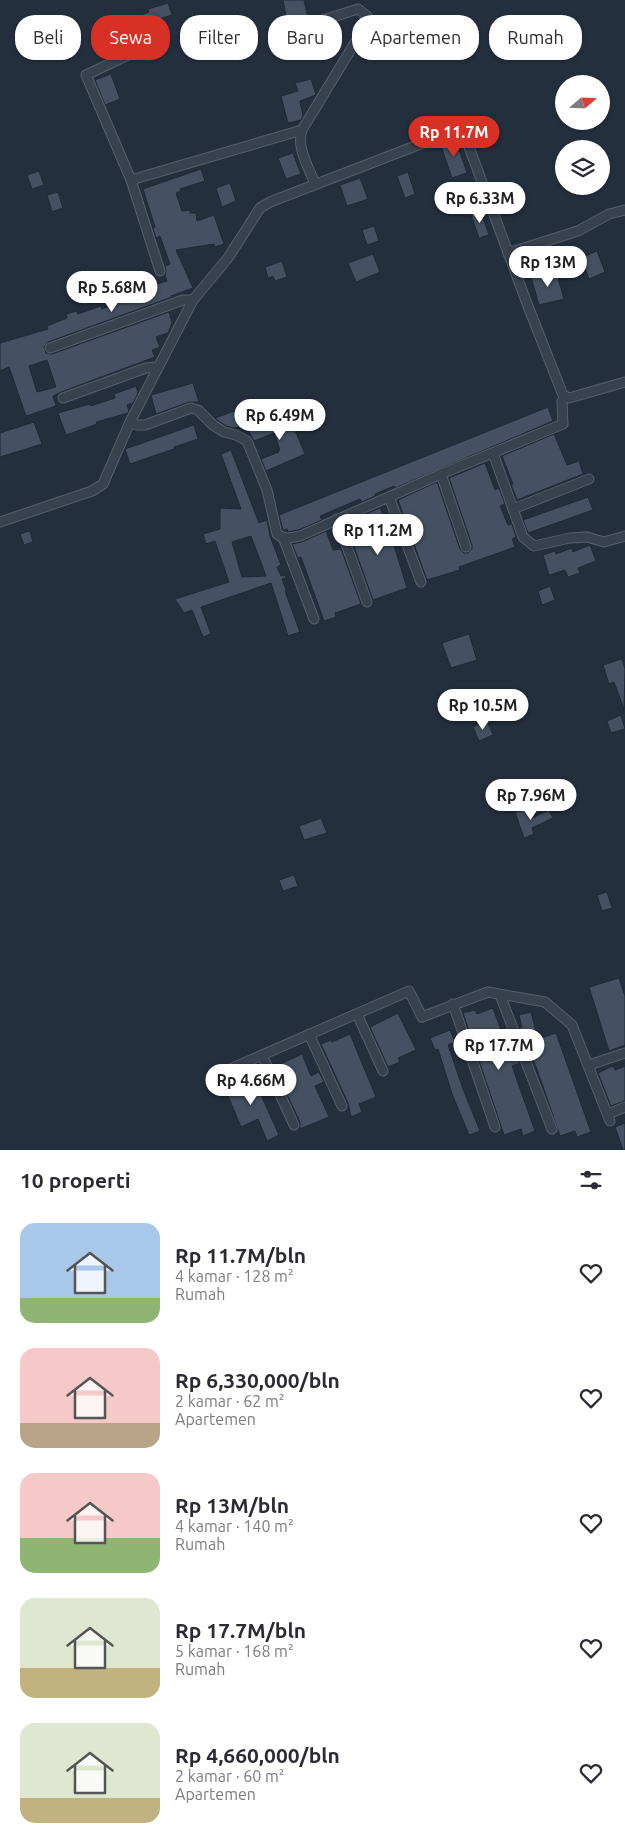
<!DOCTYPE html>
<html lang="id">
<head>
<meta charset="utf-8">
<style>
  body { margin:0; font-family:Ubuntu,sans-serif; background:#f7f7f7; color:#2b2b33; height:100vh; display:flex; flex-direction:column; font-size:19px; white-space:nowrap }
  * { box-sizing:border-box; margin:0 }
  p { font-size:16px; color:#7c7c81 }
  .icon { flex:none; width:28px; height:28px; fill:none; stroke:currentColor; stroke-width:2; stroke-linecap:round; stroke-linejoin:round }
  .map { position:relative; height:1150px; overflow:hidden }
  .panel { display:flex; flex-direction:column; background:#fff; flex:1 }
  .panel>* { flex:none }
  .banner { position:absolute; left:15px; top:15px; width:595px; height:45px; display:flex; gap:10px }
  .needle { width:32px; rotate:71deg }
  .tools { position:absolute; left:555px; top:75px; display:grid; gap:10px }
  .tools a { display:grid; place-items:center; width:55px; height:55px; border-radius:50%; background:#fff; box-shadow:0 1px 4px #0004; font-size:25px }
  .price { position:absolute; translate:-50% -42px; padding:0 11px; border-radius:18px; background:#fff; color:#222; font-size:16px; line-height:32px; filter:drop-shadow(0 1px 2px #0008) }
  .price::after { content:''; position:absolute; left:50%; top:30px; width:15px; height:11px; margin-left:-8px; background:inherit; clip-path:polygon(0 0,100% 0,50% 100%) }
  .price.on { background:#d93025; color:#fff }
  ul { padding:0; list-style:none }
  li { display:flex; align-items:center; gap:15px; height:125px; padding:0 20px }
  li span { display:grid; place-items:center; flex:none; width:140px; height:100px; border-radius:15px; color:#555 }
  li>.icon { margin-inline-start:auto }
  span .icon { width:60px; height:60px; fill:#fffc; stroke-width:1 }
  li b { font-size:21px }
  h2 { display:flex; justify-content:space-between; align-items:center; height:60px; padding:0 20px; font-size:21px }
  .pill { padding:0 18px; border-radius:20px; background:#fff; box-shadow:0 1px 4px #0004; font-size:18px; line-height:45px }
  .pill.on { background:#d93025; color:#fff }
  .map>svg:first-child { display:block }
  .building { fill:#455162; stroke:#1f2835; fill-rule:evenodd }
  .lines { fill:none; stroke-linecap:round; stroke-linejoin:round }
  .street-casing { stroke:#565f6c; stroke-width:11 }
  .street { stroke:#38414e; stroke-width:9 }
</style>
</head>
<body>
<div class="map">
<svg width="625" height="1150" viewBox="0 0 625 1150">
  <rect width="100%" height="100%" fill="#242f3e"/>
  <g class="building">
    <path d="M283,0H304L309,23L288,27Z"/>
    <path d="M168,3L172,15L156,20L164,44L153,48L152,43L146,40L141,26L112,40L107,29L149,12L148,9Z"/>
    <path d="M111,74L120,99L105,105L95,80Z"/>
    <path d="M311,79L316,95L300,101L303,116L301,120L288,123L281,96L298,91L295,83Z"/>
    <path d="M455,138L467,173L452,178L440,143Z"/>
    <path d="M293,153L301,174L286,179L278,158Z"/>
    <path d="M201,169L205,181L180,189L181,191L176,193L182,211L190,210V213H196L197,221L214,215L224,244L215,247L214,244L176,250L193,288L171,296L172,297L48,342L44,347L46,353L52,354L169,312L172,323L168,333L156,337L160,347L152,350L155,357L61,392L53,396L56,406L26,416L9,367L0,371V343L48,329L47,326L67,318L66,314L77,311L78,314L101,306L102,309L124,301L122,294L167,281L165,275L166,272L165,266L170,264L160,236L156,238L153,228L155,227L143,189ZM47,360L56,387L37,392L29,366Z"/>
    <path d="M39,171L44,185L32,189L27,175Z"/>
    <path d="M408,172L415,194L405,198L397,176Z"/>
    <path d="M360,178L368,199L347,206L340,185Z"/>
    <path d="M230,183L236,201L222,207L216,188Z"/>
    <path d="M58,192L63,208L52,212L47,195Z"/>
    <path d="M480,209L489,235L479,238L470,212Z"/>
    <path d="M374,226L379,241L367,245L362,230Z"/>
    <path d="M597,251L605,272L589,279L581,258Z"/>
    <path d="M373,254L380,272L356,282L348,263Z"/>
    <path d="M282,261L287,277L275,281L273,276L268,278L265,267Z"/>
    <path d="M556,271L564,299L539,305L531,277Z"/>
    <path d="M193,383L199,402H189L156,414L151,395Z"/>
    <path d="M136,386L138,393L133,403L127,405L129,411L128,413L96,422L97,424L66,435L58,413L90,404L91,406L115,398L114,394Z"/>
    <path d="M548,407L553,421L395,488L394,486L375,494V496L362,502L360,499L320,516L322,520L298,530L288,532L287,529L283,530L279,515Z"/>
    <path d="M237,410L243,426L235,428L226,426L215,418Z"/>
    <path d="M290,413L295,427L294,428L305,454L266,471L261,459L279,452L278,450H280L274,433L254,441L248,430Z"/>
    <path d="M34,422L42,444L0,457V433Z"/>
    <path d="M194,425L198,439L174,447V449L130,464L125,449Z"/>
    <path d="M554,434L567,465L579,461L583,474L517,500L511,484H513L502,456Z"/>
    <path d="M231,450L259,523L267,520L270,536L281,565L277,567L281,576L285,575L286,578L282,579L286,590L285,591L300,632L288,636L271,583L201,607L211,634L203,637L192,610L184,613L175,599L229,582L215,541L206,544L203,534L220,529V508L241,509L221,454ZM251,536L266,576L242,577L232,542Z"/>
    <path d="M485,463L495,490L499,488L505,504L500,506L508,525L512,524L516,537L512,539L515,547L459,567L460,570L427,580L398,500L437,482L460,549L464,553H468L472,549V545L449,478Z"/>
    <path d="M588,497L593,510L528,533L523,520Z"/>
    <path d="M380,508L389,529L407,588L373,600L353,544L356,543L351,529L370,522L366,514Z"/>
    <path d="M30,531L33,542L24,545L20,534Z"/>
    <path d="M326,531L333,550L341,549L361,604L335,613L336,617L324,621L301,557L298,558L292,544L302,542Z"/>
    <path d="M590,545L596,561L578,568L580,573L568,577L565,570L549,575L543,555L555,551L556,554L572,548L573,552Z"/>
    <path d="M550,586L555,600L542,605L538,591Z"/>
    <path d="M469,634L477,660L451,668L442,643Z"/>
    <path d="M622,659L625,669L624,709L614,682L609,684L603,665Z"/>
    <path d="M621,715L625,729L611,733L607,721Z"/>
    <path d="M487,721L493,735L479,741L473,727Z"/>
    <path d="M527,808L530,819L549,810L553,818L532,828L534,834L524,838L515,812Z"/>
    <path d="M321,818L327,833L304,840L299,826Z"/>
    <path d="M294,875L298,886L283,891L279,880Z"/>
    <path d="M607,892L612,908L602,911L597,895Z"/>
    <path d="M619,978L625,996V1045L609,1051L589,987Z"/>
    <path d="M493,1008L502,1033L507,1032L520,1063L512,1066L535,1131L523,1136L521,1129L504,1135L463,1013L475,1010L477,1014Z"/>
    <path d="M531,1012L538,1039L556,1033L591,1132L577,1137L575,1131L560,1136L537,1069L519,1028L522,1027L519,1015Z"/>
    <path d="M398,1013L416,1050L398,1058L400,1062L388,1067L370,1027Z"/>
    <path d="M450,1030L455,1042L448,1045L463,1089L480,1131L469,1135L452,1094L438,1049L435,1050L430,1038Z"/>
    <path d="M350,1034L376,1097L359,1104L362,1112L351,1117L348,1103L321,1044L331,1040L332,1042Z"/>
    <path d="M302,1054L311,1076L319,1072L324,1082L315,1086L329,1117L300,1129V1122L274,1067Z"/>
    <path d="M613,1066L615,1070L625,1066V1101L611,1106L598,1073Z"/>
    <path d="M252,1075L279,1135L267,1141L258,1119L241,1127L224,1086L234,1081L235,1084Z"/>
    <path d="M625,1123V1150H623L615,1127Z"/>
  </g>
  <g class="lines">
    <g class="street-casing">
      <g id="street">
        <path d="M147,46L86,75L131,180L160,271"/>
        <path d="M131,180L302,130"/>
        <path d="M315,184C309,168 296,147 302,130L368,21L367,16L358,9L323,20"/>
        <path d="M508,253L578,231L609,214L625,210"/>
        <path d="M50,348L183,300H193"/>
        <path d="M63,398L146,368L157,367"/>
        <path d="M130,422L137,425H145L191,408L198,410L213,425L224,432L236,435L247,441L267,490L277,534C285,540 291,538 300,536L441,474L563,424L562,401L565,397"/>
        <path d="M493,453L523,537L534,546L570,538L587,537L604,542L625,536"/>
        <path d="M441,474L466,547"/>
        <path d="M389,497L421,582"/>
        <path d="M513,509L589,479"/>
        <path d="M337,519L367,602"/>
        <path d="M0,522L92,491L103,484L130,422L193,300L228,258L260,208L270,202L462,128L526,301L563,395L569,398L625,382"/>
        <path d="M283,537L314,619"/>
        <path d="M500,995L552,1129"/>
        <path d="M453,1004L495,1127"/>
        <path d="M357,1014L383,1071"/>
        <path d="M309,1034L342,1106"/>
        <path d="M262,1055L294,1125"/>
        <path d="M589,1065L625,1053"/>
        <path d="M214,1076L409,991L422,1017L488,992L545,1002L572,1025L610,1121"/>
        <path d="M608,1114L625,1107"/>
      </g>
    </g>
    <use href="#street" class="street"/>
  </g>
</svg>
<div class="tools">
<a><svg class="needle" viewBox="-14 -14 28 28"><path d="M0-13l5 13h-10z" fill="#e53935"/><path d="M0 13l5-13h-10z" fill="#7c7c81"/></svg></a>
<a><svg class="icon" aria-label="layers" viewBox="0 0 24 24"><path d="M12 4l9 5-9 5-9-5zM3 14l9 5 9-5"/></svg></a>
</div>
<b class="price on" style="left:454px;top:158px">Rp 11.7M</b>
<b class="price" style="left:480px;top:224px">Rp 6.33M</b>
<b class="price" style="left:548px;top:288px">Rp 13M</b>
<b class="price" style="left:112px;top:313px">Rp 5.68M</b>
<b class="price" style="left:280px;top:441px">Rp 6.49M</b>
<b class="price" style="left:378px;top:556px">Rp 11.2M</b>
<b class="price" style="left:483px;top:731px">Rp 10.5M</b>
<b class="price" style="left:531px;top:821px">Rp 7.96M</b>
<b class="price" style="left:499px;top:1071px">Rp 17.7M</b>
<b class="price" style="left:251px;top:1106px">Rp 4.66M</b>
<div class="banner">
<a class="pill">Beli</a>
<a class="pill on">Sewa</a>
<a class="pill">Filter</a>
<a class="pill">Baru</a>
<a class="pill">Apartemen</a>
<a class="pill">Rumah</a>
</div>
</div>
<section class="panel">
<h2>10 properti<svg class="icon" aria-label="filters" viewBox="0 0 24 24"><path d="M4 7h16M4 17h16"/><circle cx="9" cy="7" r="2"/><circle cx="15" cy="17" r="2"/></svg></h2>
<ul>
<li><span style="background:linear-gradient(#a9c7e8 75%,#8fb573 0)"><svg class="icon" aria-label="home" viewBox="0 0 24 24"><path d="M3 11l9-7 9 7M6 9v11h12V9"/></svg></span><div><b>Rp 11.7M/bln</b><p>4 kamar · 128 m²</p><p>Rumah</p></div><svg class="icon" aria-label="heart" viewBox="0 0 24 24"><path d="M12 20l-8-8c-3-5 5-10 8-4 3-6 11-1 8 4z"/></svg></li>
<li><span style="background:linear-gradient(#f6c9c9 75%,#b9a48a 0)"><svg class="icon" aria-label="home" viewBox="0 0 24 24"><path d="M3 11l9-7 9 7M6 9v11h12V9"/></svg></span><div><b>Rp 6,330,000/bln</b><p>2 kamar · 62 m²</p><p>Apartemen</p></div><svg class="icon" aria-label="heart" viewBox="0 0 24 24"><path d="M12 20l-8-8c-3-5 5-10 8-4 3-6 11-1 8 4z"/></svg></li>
<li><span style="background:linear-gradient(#f6c9c9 65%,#8fb573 0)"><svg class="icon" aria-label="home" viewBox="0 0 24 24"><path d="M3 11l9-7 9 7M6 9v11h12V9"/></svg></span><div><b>Rp 13M/bln</b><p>4 kamar · 140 m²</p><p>Rumah</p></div><svg class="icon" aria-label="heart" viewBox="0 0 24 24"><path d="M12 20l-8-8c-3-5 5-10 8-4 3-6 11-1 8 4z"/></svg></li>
<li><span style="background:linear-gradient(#dfe7d0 70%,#c2b280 0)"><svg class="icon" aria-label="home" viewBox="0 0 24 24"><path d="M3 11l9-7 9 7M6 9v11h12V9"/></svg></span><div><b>Rp 17.7M/bln</b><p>5 kamar · 168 m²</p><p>Rumah</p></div><svg class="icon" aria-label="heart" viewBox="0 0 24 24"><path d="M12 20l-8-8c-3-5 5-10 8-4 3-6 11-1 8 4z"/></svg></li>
<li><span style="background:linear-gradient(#dfe7d0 75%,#c2b280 0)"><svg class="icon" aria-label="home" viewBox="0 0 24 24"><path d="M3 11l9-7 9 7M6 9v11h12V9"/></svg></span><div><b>Rp 4,660,000/bln</b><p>2 kamar · 60 m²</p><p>Apartemen</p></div><svg class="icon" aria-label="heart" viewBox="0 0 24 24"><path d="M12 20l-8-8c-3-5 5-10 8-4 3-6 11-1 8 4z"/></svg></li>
</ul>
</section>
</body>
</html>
